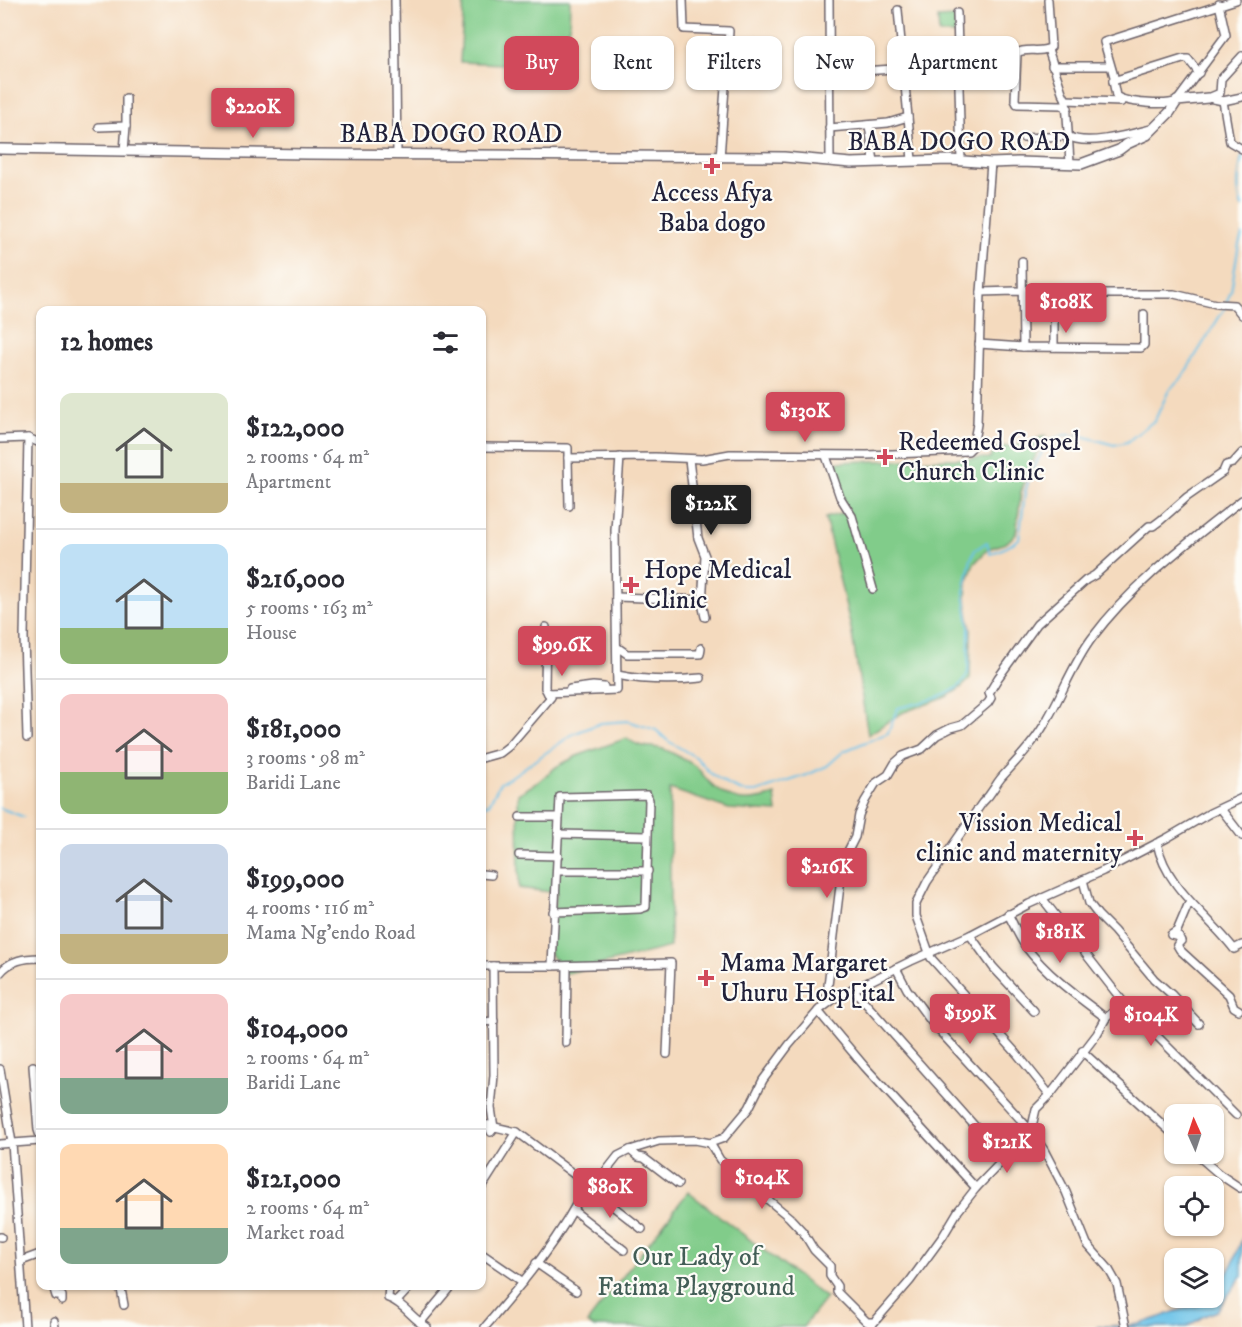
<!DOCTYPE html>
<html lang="en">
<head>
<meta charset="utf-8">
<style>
  body { margin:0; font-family:"IM FELL DW Pica",serif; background:#f7f7f7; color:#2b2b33; height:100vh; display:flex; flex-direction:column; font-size:22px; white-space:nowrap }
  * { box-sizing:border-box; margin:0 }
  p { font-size:20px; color:#7c7c81 }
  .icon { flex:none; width:33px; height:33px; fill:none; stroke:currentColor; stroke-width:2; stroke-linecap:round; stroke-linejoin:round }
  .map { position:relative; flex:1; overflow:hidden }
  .panel { position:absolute; left:36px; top:306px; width:450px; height:984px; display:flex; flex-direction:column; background:#fff; border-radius:12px; box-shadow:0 2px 4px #0004 }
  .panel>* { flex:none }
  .banner { position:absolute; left:504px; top:36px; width:570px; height:54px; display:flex; gap:12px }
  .needle { width:39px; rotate:357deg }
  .controls { position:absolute; left:1164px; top:1104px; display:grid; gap:12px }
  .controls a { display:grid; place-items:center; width:60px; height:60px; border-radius:12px; background:#fff; box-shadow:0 2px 4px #0004; font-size:30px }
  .price { position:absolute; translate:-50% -51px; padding:0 14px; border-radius:6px; background:#d1495b; color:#fff; font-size:20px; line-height:39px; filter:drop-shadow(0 2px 3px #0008) }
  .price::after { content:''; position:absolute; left:50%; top:36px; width:18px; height:14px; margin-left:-9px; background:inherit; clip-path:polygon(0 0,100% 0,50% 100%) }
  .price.active { background:#222; color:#fff }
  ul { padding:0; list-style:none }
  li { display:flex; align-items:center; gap:18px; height:150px; padding:0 24px }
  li+li { border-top:2px solid #e1e1e2 }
  li span { display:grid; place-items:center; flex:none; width:168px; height:120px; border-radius:12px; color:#555 }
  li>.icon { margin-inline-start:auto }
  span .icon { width:72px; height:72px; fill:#fffc; stroke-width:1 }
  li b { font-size:26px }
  h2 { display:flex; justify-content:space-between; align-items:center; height:72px; padding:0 24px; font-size:26px }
  .chip { padding:0 21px; border-radius:12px; background:#fff; box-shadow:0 2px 4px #0004; font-size:21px; line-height:54px }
  .chip.active { background:#d1495b; color:#fff }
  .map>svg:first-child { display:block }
  .green { fill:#81cc8a; stroke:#527762; stroke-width:1.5 }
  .water { fill:#6bc2e8; stroke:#467292; stroke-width:1.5 }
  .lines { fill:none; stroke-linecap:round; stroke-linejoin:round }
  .stream { stroke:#6bc2e8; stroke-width:2 }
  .street-casing { stroke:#6c6269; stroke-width:10 }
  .secondary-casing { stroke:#6c6269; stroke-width:12 }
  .street { stroke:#fff; stroke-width:7 }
  .secondary { stroke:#fff; stroke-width:9 }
  .poi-dot { fill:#d1495b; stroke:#fdfcf7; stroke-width:2 }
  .labels { text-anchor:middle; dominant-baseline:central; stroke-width:4.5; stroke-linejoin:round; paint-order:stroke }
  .street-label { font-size:26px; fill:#22223b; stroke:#fdfcf7 }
  .poi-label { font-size:26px; fill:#22223b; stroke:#fdfcf7; text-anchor:start }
  .park-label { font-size:26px; fill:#435e57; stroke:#fdfcf7 }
</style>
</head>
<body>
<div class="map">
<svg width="1242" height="1327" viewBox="0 0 1242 1327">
  <rect width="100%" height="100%" fill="#fdfcf7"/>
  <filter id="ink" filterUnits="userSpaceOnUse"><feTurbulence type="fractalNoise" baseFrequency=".0167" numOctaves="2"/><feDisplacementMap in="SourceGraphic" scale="12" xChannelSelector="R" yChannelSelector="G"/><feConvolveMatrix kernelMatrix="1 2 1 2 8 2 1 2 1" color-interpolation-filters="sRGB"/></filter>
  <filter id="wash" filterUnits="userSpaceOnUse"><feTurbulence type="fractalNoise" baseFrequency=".008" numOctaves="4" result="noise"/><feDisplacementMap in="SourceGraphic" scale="24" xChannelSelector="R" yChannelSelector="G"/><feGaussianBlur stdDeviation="1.35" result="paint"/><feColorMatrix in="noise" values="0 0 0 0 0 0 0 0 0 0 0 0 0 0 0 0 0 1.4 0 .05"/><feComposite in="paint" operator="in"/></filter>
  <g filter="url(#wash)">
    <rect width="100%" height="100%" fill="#f4dabe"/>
    <g class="green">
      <path d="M464,0H570L568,67L460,62Z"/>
      <path d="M955,17V34H939L938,18Z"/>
      <path d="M1046,435L1028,471L1021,492L1016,534L1006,543L988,549L974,564L967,582L966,599L971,631L970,679C948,702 931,701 904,712C892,718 880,727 868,735L851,628L825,518L843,513L834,462L990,458L995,448L1025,444Z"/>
      <path d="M627,738C643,752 655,743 670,752C678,756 688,761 695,766C700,770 703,775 707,780C730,803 747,804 775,795L777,812L729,809L670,789V947L564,974L550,954V922L557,893L519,888L518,794L538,782L556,767L577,756Z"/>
      <path d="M688,1192L826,1298L803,1327H593L587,1323Z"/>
    </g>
    <path class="water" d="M1242,1238V1276L1217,1311L1204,1316L1187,1327H1096C1112,1324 1124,1327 1139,1324C1159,1319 1177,1308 1198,1306L1204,1298H1214V1288C1229,1276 1236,1257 1242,1238Z"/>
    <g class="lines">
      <g class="stream">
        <path d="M1242,157C1238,175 1236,190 1242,207"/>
        <path d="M482,806L489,804L500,783L514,775L573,734L601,723L628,721L656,730L668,741L697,758L710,773L728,785L745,792H756L807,775L827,766L844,751L888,733L898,708C920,702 960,698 968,672L969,626L964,592L971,559L975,550L987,542L990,554L1007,547L1019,539L1025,493L1031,472L1049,440L1065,435H1079L1114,445L1127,442L1155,420L1169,390L1181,379L1223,311L1231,291L1239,244L1242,235"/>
        <path d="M0,808L24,817"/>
        <path d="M37,822L40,823"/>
      </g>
    </g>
  </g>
  <g filter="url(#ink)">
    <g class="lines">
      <g class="street-casing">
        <g id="street">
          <path d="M395,0L397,154"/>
          <path d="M683,0L684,29L729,31L720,158"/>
          <path d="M829,0L830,161"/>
          <path d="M1048,0L1051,47C1041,54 1027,47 1017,53L1015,100L1017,104L1062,105L1068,108"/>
          <path d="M1219,4L1226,35L1177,101C1166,106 1126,103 1116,96L1113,81L1115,80L1104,42L1236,0"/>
          <path d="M898,10L912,160"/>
          <path d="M957,13L961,161"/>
          <path d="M1048,49L1062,92L1066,100L1070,163"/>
          <path d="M1052,66H1110"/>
          <path d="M830,73L957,65"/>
          <path d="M1113,81L1183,59H1188L1199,73"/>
          <path d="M126,98V126"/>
          <path d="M1208,98L1220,93L1221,79L1242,56"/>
          <path d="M1209,98L1223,101L1242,97"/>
          <path d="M1066,100L1121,102"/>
          <path d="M1223,101L1230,142L1242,149"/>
          <path d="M869,125L874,162"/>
          <path d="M99,127L126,126L124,151"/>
          <path d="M829,128L888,123L908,117"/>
          <path d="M1024,138L1068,136C1086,147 1131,134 1151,129"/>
          <path d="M991,163L981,292L1015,291L1081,294H1174L1216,304L1234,305L1242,315"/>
          <path d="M1022,261L1023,347"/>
          <path d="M979,344L1023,347L1141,348L1144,345V314"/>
          <path d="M1054,347V292"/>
          <path d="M0,439L28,438L40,443"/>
          <path d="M482,447L568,448V458L655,457L702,459L730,454L867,455L968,451L973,446L977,424L981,292"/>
          <path d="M826,456L840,497L852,516L873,589"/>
          <path d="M568,458L569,506"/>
          <path d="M689,459L698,538L705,556L702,603L705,617"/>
          <path d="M616,597L703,600"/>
          <path d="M546,627L545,688L549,695"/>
          <path d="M617,647L627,654H700L701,648"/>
          <path d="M617,675C646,681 672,681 701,678"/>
          <path d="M570,689L593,686L604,687"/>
          <path d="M548,693L617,690L615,530L620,457"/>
          <path d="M27,738L24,637L28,438"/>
          <path d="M482,758L500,753L509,746L551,697L548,693H550"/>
          <path d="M1221,809L1242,836"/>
          <path d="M520,817H559"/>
          <path d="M558,834L647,836"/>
          <path d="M1157,843C1166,888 1208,915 1234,949L1242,945"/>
          <path d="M519,855L558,856"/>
          <path d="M557,871H648"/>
          <path d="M482,874L491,875"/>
          <path d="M1083,880L1089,903L1098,915L1114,931L1154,979L1171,994L1199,1024"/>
          <path d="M1042,898L1124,1003L1236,1115"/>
          <path d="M1192,904L1188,905L1177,931L1171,935L1179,937L1181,941L1177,945L1180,950L1229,995L1234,1007L1239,1010"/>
          <path d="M1008,914C1014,925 1019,937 1026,947C1047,975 1078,997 1106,1018"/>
          <path d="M970,935L993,967L1034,1011"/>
          <path d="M482,966H552L560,797L647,795L649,800L646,907L640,909L553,912"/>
          <path d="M552,966L671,963L667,1054"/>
          <path d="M896,968L907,989L933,1024L1031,1131L1044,1150L1066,1192L1087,1244L1108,1268L1117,1284L1126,1327"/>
          <path d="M0,973C10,960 25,958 40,958"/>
          <path d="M853,989L1004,1159"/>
          <path d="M482,1022L494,1021"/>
          <path d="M566,1043L567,966"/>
          <path d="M1082,1051L1174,1135"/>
          <path d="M33,1066L38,1130L40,1136"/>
          <path d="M0,1069L12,1143L25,1327"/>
          <path d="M1050,1095L1018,1055L931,958L916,916V904L927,882L982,803C993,793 993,788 1001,778C1018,759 1036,741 1048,718C1063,692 1074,662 1092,638C1133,583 1189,542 1242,500"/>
          <path d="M482,1124L517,1132L587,1184"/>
          <path d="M488,1125L491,1132L494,1128L491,1108L494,1075L493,966"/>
          <path d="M710,1143L720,1160L789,1217L803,1232L814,1250L830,1266V1276L837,1286V1292L867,1322H873"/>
          <path d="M0,1144L40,1141"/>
          <path d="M630,1150L638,1157L644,1158L678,1184"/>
          <path d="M1196,1154L1219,1174L1240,1188"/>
          <path d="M482,1187L517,1132"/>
          <path d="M976,1188L865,1067L818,1011L826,1002L843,861L855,837L859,815L865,801L876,783L888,775L895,763L903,756L922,749L937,735L951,728L962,725L988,703L991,698L989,693L998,678L1037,624L1086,580L1095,575L1149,526H1153L1161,520L1187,497L1223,472L1226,465L1233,463L1242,453"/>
          <path d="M592,1190L642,1229"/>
          <path d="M574,1211L624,1250"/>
          <path d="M0,1237H1"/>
          <path d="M482,1254L523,1282"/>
          <path d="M21,1261L40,1254"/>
          <path d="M536,1263L576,1291"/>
          <path d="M53,1286L56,1296H62V1301"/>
          <path d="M116,1286L121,1289L124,1305"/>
          <path d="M389,1286L388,1298C404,1303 412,1319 427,1327"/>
          <path d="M397,1301L411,1286"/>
          <path d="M54,1321L55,1327"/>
          <path d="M420,1323L451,1286"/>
          <path d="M485,1327C523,1283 562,1236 587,1184L589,1193L618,1156L630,1150L659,1141L695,1140L710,1143L724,1138L749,1108L763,1080L789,1045L818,1011L834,999L911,961L970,935L1029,904L1103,871L1167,838L1210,813L1242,798"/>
          <path d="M870,1327L910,1281L943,1236L958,1211L976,1188L1031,1131L1036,1109L1050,1095L1097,1034L1106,1018L1124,1003"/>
        </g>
      </g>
      <g class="secondary-casing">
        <path id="secondary" d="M0,149L306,154L784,157L851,163L950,160L991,163L1019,162L1081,164L1119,150L1127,144L1147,135L1170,112L1177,101L1208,98"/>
      </g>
      <use href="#street" class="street"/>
      <use href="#secondary" class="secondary"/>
    </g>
  </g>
  <g class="poi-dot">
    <path d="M709 157h6v6h6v6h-6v6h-6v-6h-6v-6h6z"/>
    <path d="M882 448h6v6h6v6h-6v6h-6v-6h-6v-6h6z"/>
    <path d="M628 576h6v6h6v6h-6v6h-6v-6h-6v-6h6z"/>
    <path d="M1132 829h6v6h6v6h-6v6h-6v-6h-6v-6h6z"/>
    <path d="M703 969h6v6h6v6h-6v6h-6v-6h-6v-6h6z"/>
  </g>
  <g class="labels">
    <g class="street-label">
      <text x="451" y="134">BABA DOGO ROAD</text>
      <text x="959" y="142">BABA DOGO ROAD</text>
    </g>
    <g class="poi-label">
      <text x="712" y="193" text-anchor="middle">Access Afya<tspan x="712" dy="30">Baba dogo</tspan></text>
      <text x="898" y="442">Redeemed Gospel<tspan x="898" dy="30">Church Clinic</tspan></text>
      <text x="644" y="570">Hope Medical<tspan x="644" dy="30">Clinic</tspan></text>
      <text x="1122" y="823" text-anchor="end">Vission Medical<tspan x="1122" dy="30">clinic and maternity</tspan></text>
      <text x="720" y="963">Mama Margaret<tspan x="720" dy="30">Uhuru Hosp[ital</tspan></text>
    </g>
    <g class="park-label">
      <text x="696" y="1257">Our Lady of<tspan x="696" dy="30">Fatima Playground</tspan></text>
    </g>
  </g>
</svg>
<div class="controls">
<a><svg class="needle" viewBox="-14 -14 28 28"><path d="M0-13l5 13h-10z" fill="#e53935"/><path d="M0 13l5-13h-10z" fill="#7c7c81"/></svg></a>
<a><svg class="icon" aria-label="locate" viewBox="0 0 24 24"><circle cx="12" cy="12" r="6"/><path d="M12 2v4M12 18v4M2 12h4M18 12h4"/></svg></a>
<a><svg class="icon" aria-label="layers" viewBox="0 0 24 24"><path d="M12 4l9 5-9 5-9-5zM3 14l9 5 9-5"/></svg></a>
</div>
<b class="price" style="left:253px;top:139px">$220K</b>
<b class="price" style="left:1066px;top:334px">$108K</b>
<b class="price" style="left:805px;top:443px">$130K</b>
<b class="price active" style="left:711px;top:536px">$122K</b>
<b class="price" style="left:562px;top:677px">$99.6K</b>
<b class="price" style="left:827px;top:899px">$216K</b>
<b class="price" style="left:1060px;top:964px">$181K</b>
<b class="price" style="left:970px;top:1045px">$199K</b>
<b class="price" style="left:1151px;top:1047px">$104K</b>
<b class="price" style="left:1007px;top:1174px">$121K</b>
<b class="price" style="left:762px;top:1210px">$104K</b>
<b class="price" style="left:610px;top:1219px">$80K</b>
<div class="banner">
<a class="chip active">Buy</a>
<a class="chip">Rent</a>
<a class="chip">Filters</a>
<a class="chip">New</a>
<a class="chip">Apartment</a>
</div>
<section class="panel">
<h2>12 homes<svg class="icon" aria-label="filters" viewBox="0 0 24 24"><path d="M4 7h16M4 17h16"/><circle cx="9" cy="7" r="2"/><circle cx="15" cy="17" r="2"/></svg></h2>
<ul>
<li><span style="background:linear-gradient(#dfe7d0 75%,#c2b280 0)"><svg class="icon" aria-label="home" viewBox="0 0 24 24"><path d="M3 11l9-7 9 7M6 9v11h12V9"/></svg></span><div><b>$122,000</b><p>2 rooms · 64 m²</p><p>Apartment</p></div></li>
<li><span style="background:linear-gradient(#bfe0f5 70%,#8fb573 0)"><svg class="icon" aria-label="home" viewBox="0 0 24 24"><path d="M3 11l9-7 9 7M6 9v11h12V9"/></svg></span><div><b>$216,000</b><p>5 rooms · 163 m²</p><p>House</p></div></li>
<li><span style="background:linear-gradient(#f6c9c9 65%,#8fb573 0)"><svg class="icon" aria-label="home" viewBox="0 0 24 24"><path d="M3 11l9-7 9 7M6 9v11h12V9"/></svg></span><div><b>$181,000</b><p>3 rooms · 98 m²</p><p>Baridi Lane</p></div></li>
<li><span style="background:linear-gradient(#c9d6e8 75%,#c2b280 0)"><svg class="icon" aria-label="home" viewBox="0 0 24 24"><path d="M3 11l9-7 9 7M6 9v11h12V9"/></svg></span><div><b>$199,000</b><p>4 rooms · 116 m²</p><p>Mama Ng'endo Road</p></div></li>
<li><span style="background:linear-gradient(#f6c9c9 70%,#7fa58c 0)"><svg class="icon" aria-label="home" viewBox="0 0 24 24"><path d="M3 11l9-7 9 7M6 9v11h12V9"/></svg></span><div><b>$104,000</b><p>2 rooms · 64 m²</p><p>Baridi Lane</p></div></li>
<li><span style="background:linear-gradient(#ffd9b3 70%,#7fa58c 0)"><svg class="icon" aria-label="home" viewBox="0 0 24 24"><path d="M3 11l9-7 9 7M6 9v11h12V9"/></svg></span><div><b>$121,000</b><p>2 rooms · 64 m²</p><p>Market road</p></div></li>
</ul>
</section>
</div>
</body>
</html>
